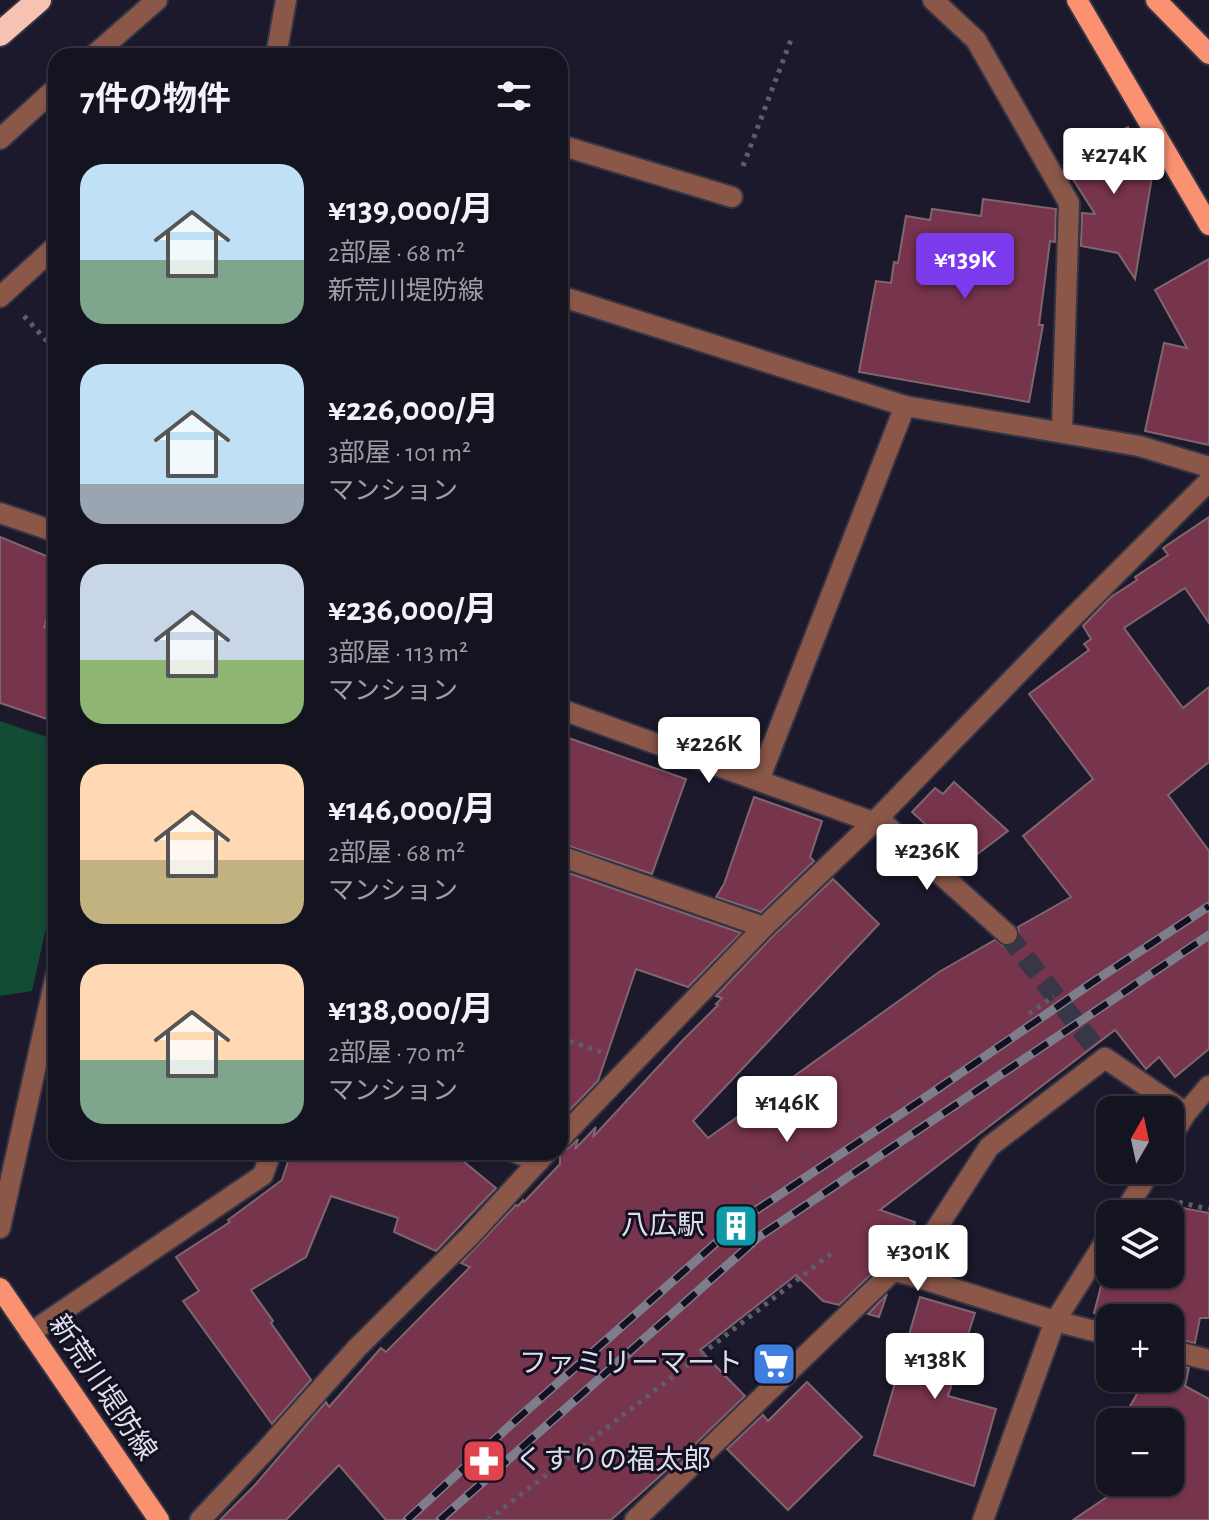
<!DOCTYPE html>
<html lang="ja">
<head>
<meta charset="utf-8">
<style>
  body { margin:0; font-family:"Alegreya Sans","Noto Sans JP",sans-serif; background:#21202d; color:#f1f3f6; height:100vh; display:flex; flex-direction:column; font-size:30px; white-space:nowrap }
  * { box-sizing:border-box; margin:0 }
  p { font-size:26px; color:#9d9ea5 }
  .icon { flex:none; width:44px; height:44px; fill:none; stroke:currentColor; stroke-width:2; stroke-linecap:round; stroke-linejoin:round }
  .map { position:relative; flex:1; overflow:hidden }
  .sheet { position:absolute; left:48px; top:48px; width:520px; height:1112px; display:flex; flex-direction:column; background:#141320; border-radius:24px; box-shadow:0 2px 6px #0004,0 0 0 2px #33323e }
  .sheet>* { flex:none }
  .needle { width:52px; rotate:9deg }
  .tools { position:absolute; left:1096px; top:1096px; display:grid; gap:16px }
  .tools a { display:grid; place-items:center; width:88px; height:88px; border-radius:16px; background:#141320; box-shadow:0 2px 6px #0004,0 0 0 2px #33323e; font-size:40px }
  .price { position:absolute; translate:-50% -68px; padding:0 18px; border-radius:8px; background:#fff; color:#222; font-size:26px; line-height:52px; filter:drop-shadow(0 2px 4px #0008) }
  .price::after { content:''; position:absolute; left:50%; top:48px; width:24px; height:18px; margin-left:-12px; background:inherit; clip-path:polygon(0 0,100% 0,50% 100%) }
  .price.selected { background:#7c3aed; color:#fff }
  ul { padding:0; list-style:none }
  li { display:flex; align-items:center; gap:24px; height:200px; padding:0 32px }
  li span { display:grid; place-items:center; flex:none; width:224px; height:160px; border-radius:24px; color:#555 }
  li>.icon { margin-inline-start:auto }
  span .icon { width:96px; height:96px; fill:#fffc; stroke-width:1 }
  li b { font-size:34px }
  h2 { display:flex; justify-content:space-between; align-items:center; height:96px; padding:0 32px; font-size:34px }
  .map>svg:first-child { display:block }
  .green { fill:#124c35 }
  .building { fill:#77344d; stroke:#7f666e; stroke-width:2 }
  .lines { fill:none; stroke-linecap:round; stroke-linejoin:round }
  .minor-tunnel { stroke:#383748; stroke-width:20; stroke-dasharray:20 10; stroke-linecap:butt }
  .minor-casing { stroke:#363546; stroke-width:24 }
  .major-casing { stroke:#363546; stroke-width:24 }
  .highway-casing { stroke:#363546; stroke-width:28 }
  .path { stroke:#5e5d6d; stroke-width:5; stroke-dasharray:4 6; stroke-linecap:butt }
  .minor { stroke:#8a5748; stroke-width:20 }
  .major { stroke:#fa9272; stroke-width:20 }
  .highway { stroke:#f6c3b3; stroke-width:24 }
  .rail-casing { stroke:#7e7d8c; stroke-width:9 }
  .rail { stroke:#121021; stroke-width:6; stroke-dasharray:18; stroke-linecap:butt }
  .labels { text-anchor:middle; dominant-baseline:central; stroke-width:6; stroke-linejoin:round; paint-order:stroke }
  .poi-label { font-size:28px; fill:#dedeea; stroke:#121021; text-anchor:end }
  .street-label { font-size:28px; fill:#dedeea; stroke:#121021 }
</style>
</head>
<body>
<div class="map">
<svg width="1209" height="1520" viewBox="0 0 1209 1520">
  <rect width="100%" height="100%" fill="#1b192b"/>
  <path class="green" d="M0,721L56,740V883L32,991L0,996Z"/>
  <g class="building">
    <path d="M1128,127L1153,171L1135,279L1118,253L1081,246L1082,213L1095,214L1064,165Z"/>
    <path d="M983,199L1056,209L1055,242L1050,241L1039,325H1043L1029,402L859,372L876,281L891,283L894,262L898,263L906,216L930,220L932,209L981,216Z"/>
    <path d="M1209,259V445L1145,431L1164,343L1187,348L1155,290Z"/>
    <path d="M1209,517V623L1185,588L1124,628L1183,708L1209,687V762L1168,795L1209,851V1049L1175,1077L1159,1057L1146,1069L1115,1030L880,1210L915,1222L901,1259L890,1258L885,1261L839,1305L823,1301L796,1275L700,1350L745,1396L688,1451L611,1520H386L339,1465L286,1520H220L254,1486L326,1402L329,1407L381,1348L386,1352L470,1267L461,1263L516,1205L518,1206L523,1200L524,1202L560,1164V1152L569,1148L578,1139L575,1149L596,1127L593,1137L682,1041L718,1005L716,1004L722,998L716,996L773,936L833,879L879,924L693,1121L708,1138L939,972L995,940L1004,946H1012L1019,937L1018,927L1071,897L1023,836L1093,779L1029,694L1089,650L1084,644L1091,639L1083,626L1111,597L1137,580L1135,577L1168,555L1163,548Z"/>
    <path d="M0,537L56,560V595L44,627L56,632V722L0,703Z"/>
    <path d="M560,735L686,779L652,874L560,843Z"/>
    <path d="M954,782L1008,831L967,862L912,812L935,788L943,794Z"/>
    <path d="M754,797L822,821L810,857L814,861L761,912L716,897L724,884Z"/>
    <path d="M560,870L741,933L688,987L636,969L598,1081L560,1120Z"/>
    <path d="M291,1152H444L458,1157L496,1188L436,1251L394,1232L398,1218L331,1196L306,1257L251,1290L273,1321L271,1323L311,1380L272,1424L183,1301L199,1291L176,1257L230,1222L228,1220L282,1180Z"/>
    <path d="M1146,1201L1209,1213V1318H1200L1195,1343L1170,1337L1180,1318H1117L1094,1313L1106,1267L1110,1266V1274H1170V1214H1143Z"/>
    <path d="M887,1294L879,1317L868,1314Z"/>
    <path d="M920,1297L975,1313L948,1396L996,1409L974,1486L874,1455Z"/>
    <path d="M1170,1363L1189,1368L1185,1386L1209,1399V1520H1073L1129,1482H1170V1422H1121L1146,1378H1170Z"/>
    <path d="M807,1382L862,1437L788,1510L727,1449L763,1415L768,1421Z"/>
  </g>
  <g class="lines">
    <path class="minor-tunnel" d="M1007,934L1094,1046"/>
    <g class="minor-casing">
      <g id="minor">
        <path d="M933,0L976,40L1069,203L1062,431"/>
        <path d="M93,56L157,0"/>
        <path d="M276,56L286,0"/>
        <path d="M0,139L56,88"/>
        <path d="M560,145L732,197"/>
        <path d="M560,296L905,406L1139,446L1209,467"/>
        <path d="M0,297L56,246"/>
        <path d="M0,513L56,532"/>
        <path d="M560,709L873,822"/>
        <path d="M759,780L905,406"/>
        <path d="M878,818L1007,934"/>
        <path d="M560,856L764,927"/>
        <path d="M560,1139L764,927L878,818L1067,623L1209,481"/>
        <path d="M1170,1139L1186,1113L1209,1086"/>
        <path d="M514,1152L539,1161"/>
        <path d="M1123,1214L1151,1170"/>
        <path d="M0,1228L56,975"/>
        <path d="M907,1274L1055,1321L1110,1335"/>
        <path d="M30,1333L263,1175L271,1152"/>
        <path d="M1170,1350L1209,1360"/>
        <path d="M200,1520L266,1450L357,1348L470,1236L547,1152"/>
        <path d="M635,1520L893,1271L907,1274L989,1147L1105,1058L1186,1113"/>
        <path d="M983,1520L1055,1321L1110,1234"/>
      </g>
    </g>
    <g class="major-casing">
      <g id="major">
        <path d="M1077,0L1209,225"/>
        <path d="M1156,0L1209,54"/>
        <path d="M0,1288L159,1520"/>
      </g>
    </g>
    <g class="highway-casing">
      <path id="highway" d="M0,34L39,0"/>
    </g>
    <g class="path">
      <path d="M743,166L792,37"/>
      <path d="M24,316L56,351"/>
      <path d="M1029,1014L1054,996"/>
      <path d="M560,1038L601,1052"/>
      <path d="M1169,1200L1209,1209"/>
      <path d="M488,1520L833,1252"/>
    </g>
    <use href="#minor" class="minor"/>
    <use href="#major" class="major"/>
    <use href="#highway" class="highway"/>
    <g class="rail-casing">
      <g id="rail">
        <path d="M407,1520L516,1420L743,1219L920,1101L1096,980L1209,906"/>
        <path d="M440,1520L760,1236L1209,935"/>
      </g>
    </g>
    <use href="#rail" class="rail"/>
  </g>
  <defs>
    <g id="building-square" transform="scale(2.3)"><rect x="-9" y="-9" width="18" height="18" rx="4" fill="#0f9aa8" stroke="#121021"/><path d="M-4-6H4V6H1V3H-1V6H-4ZM-2.5-4.3h1.7v1.8h-1.7ZM.8-4.3h1.7v1.8H.8ZM-2.5-1h1.7V.8h-1.7ZM.8-1h1.7V.8H.8Z" fill="#fff"/></g>
    <g id="supermarket-square" transform="scale(2.3)"><rect x="-9" y="-9" width="18" height="18" rx="4" fill="#3f7fe0" stroke="#121021"/><path d="M-6-5.5h2.5l.6 2H6L4.5 2H-2.5L-4.4-4H-6ZM-1.5 3.2a1.3 1.3 0 1 0 .1 0ZM3 3.2a1.3 1.3 0 1 0 .1 0Z" fill="#fff"/></g>
    <g id="pharmacy-square" transform="scale(2.3)"><rect x="-9" y="-9" width="18" height="18" rx="4" fill="#e0444e" stroke="#121021"/><path d="M-2-6h4v4h4v4h-4v4h-4v-4h-4v-4h4Z" fill="#fff"/></g>
  </defs>
  <g fill-rule="evenodd">
    <use href="#building-square" x="736" y="1226"/>
    <use href="#supermarket-square" x="774" y="1364"/>
    <use href="#pharmacy-square" x="484" y="1461"/>
  </g>
  <g class="labels">
    <g class="poi-label">
      <text x="705" y="1226">八広駅</text>
      <text x="743" y="1364">ファミリーマート</text>
      <text x="515" y="1461" text-anchor="start">くすりの福太郎</text>
    </g>
    <g class="street-label">
      <text transform="translate(102 1388) rotate(56)">新荒川堤防線</text>
    </g>
  </g>
</svg>
<div class="tools">
<a><svg class="needle" viewBox="-14 -14 28 28"><path d="M0-13l5 13h-10z" fill="#e53935"/><path d="M0 13l5-13h-10z" fill="#9d9ea5"/></svg></a>
<a><svg class="icon" aria-label="layers" viewBox="0 0 24 24"><path d="M12 4l9 5-9 5-9-5zM3 14l9 5 9-5"/></svg></a>
<a>+</a>
<a>−</a>
</div>
<b class="price" style="left:1114px;top:196px">¥274K</b>
<b class="price selected" style="left:965px;top:301px">¥139K</b>
<b class="price" style="left:709px;top:785px">¥226K</b>
<b class="price" style="left:927px;top:892px">¥236K</b>
<b class="price" style="left:787px;top:1144px">¥146K</b>
<b class="price" style="left:918px;top:1293px">¥301K</b>
<b class="price" style="left:935px;top:1401px">¥138K</b>
<section class="sheet">
<h2>7件の物件<svg class="icon" aria-label="filters" viewBox="0 0 24 24"><path d="M4 7h16M4 17h16"/><circle cx="9" cy="7" r="2"/><circle cx="15" cy="17" r="2"/></svg></h2>
<ul>
<li><span style="background:linear-gradient(#bfe0f5 60%,#7fa58c 0)"><svg class="icon" aria-label="home" viewBox="0 0 24 24"><path d="M3 11l9-7 9 7M6 9v11h12V9"/></svg></span><div><b>¥139,000/月</b><p>2部屋 · 68 m²</p><p>新荒川堤防線</p></div></li>
<li><span style="background:linear-gradient(#bfe0f5 75%,#9aa5b1 0)"><svg class="icon" aria-label="home" viewBox="0 0 24 24"><path d="M3 11l9-7 9 7M6 9v11h12V9"/></svg></span><div><b>¥226,000/月</b><p>3部屋 · 101 m²</p><p>マンション</p></div></li>
<li><span style="background:linear-gradient(#c9d6e8 60%,#8fb573 0)"><svg class="icon" aria-label="home" viewBox="0 0 24 24"><path d="M3 11l9-7 9 7M6 9v11h12V9"/></svg></span><div><b>¥236,000/月</b><p>3部屋 · 113 m²</p><p>マンション</p></div></li>
<li><span style="background:linear-gradient(#ffd9b3 60%,#c2b280 0)"><svg class="icon" aria-label="home" viewBox="0 0 24 24"><path d="M3 11l9-7 9 7M6 9v11h12V9"/></svg></span><div><b>¥146,000/月</b><p>2部屋 · 68 m²</p><p>マンション</p></div></li>
<li><span style="background:linear-gradient(#ffd9b3 60%,#7fa58c 0)"><svg class="icon" aria-label="home" viewBox="0 0 24 24"><path d="M3 11l9-7 9 7M6 9v11h12V9"/></svg></span><div><b>¥138,000/月</b><p>2部屋 · 70 m²</p><p>マンション</p></div></li>
</ul>
</section>
</div>
</body>
</html>
